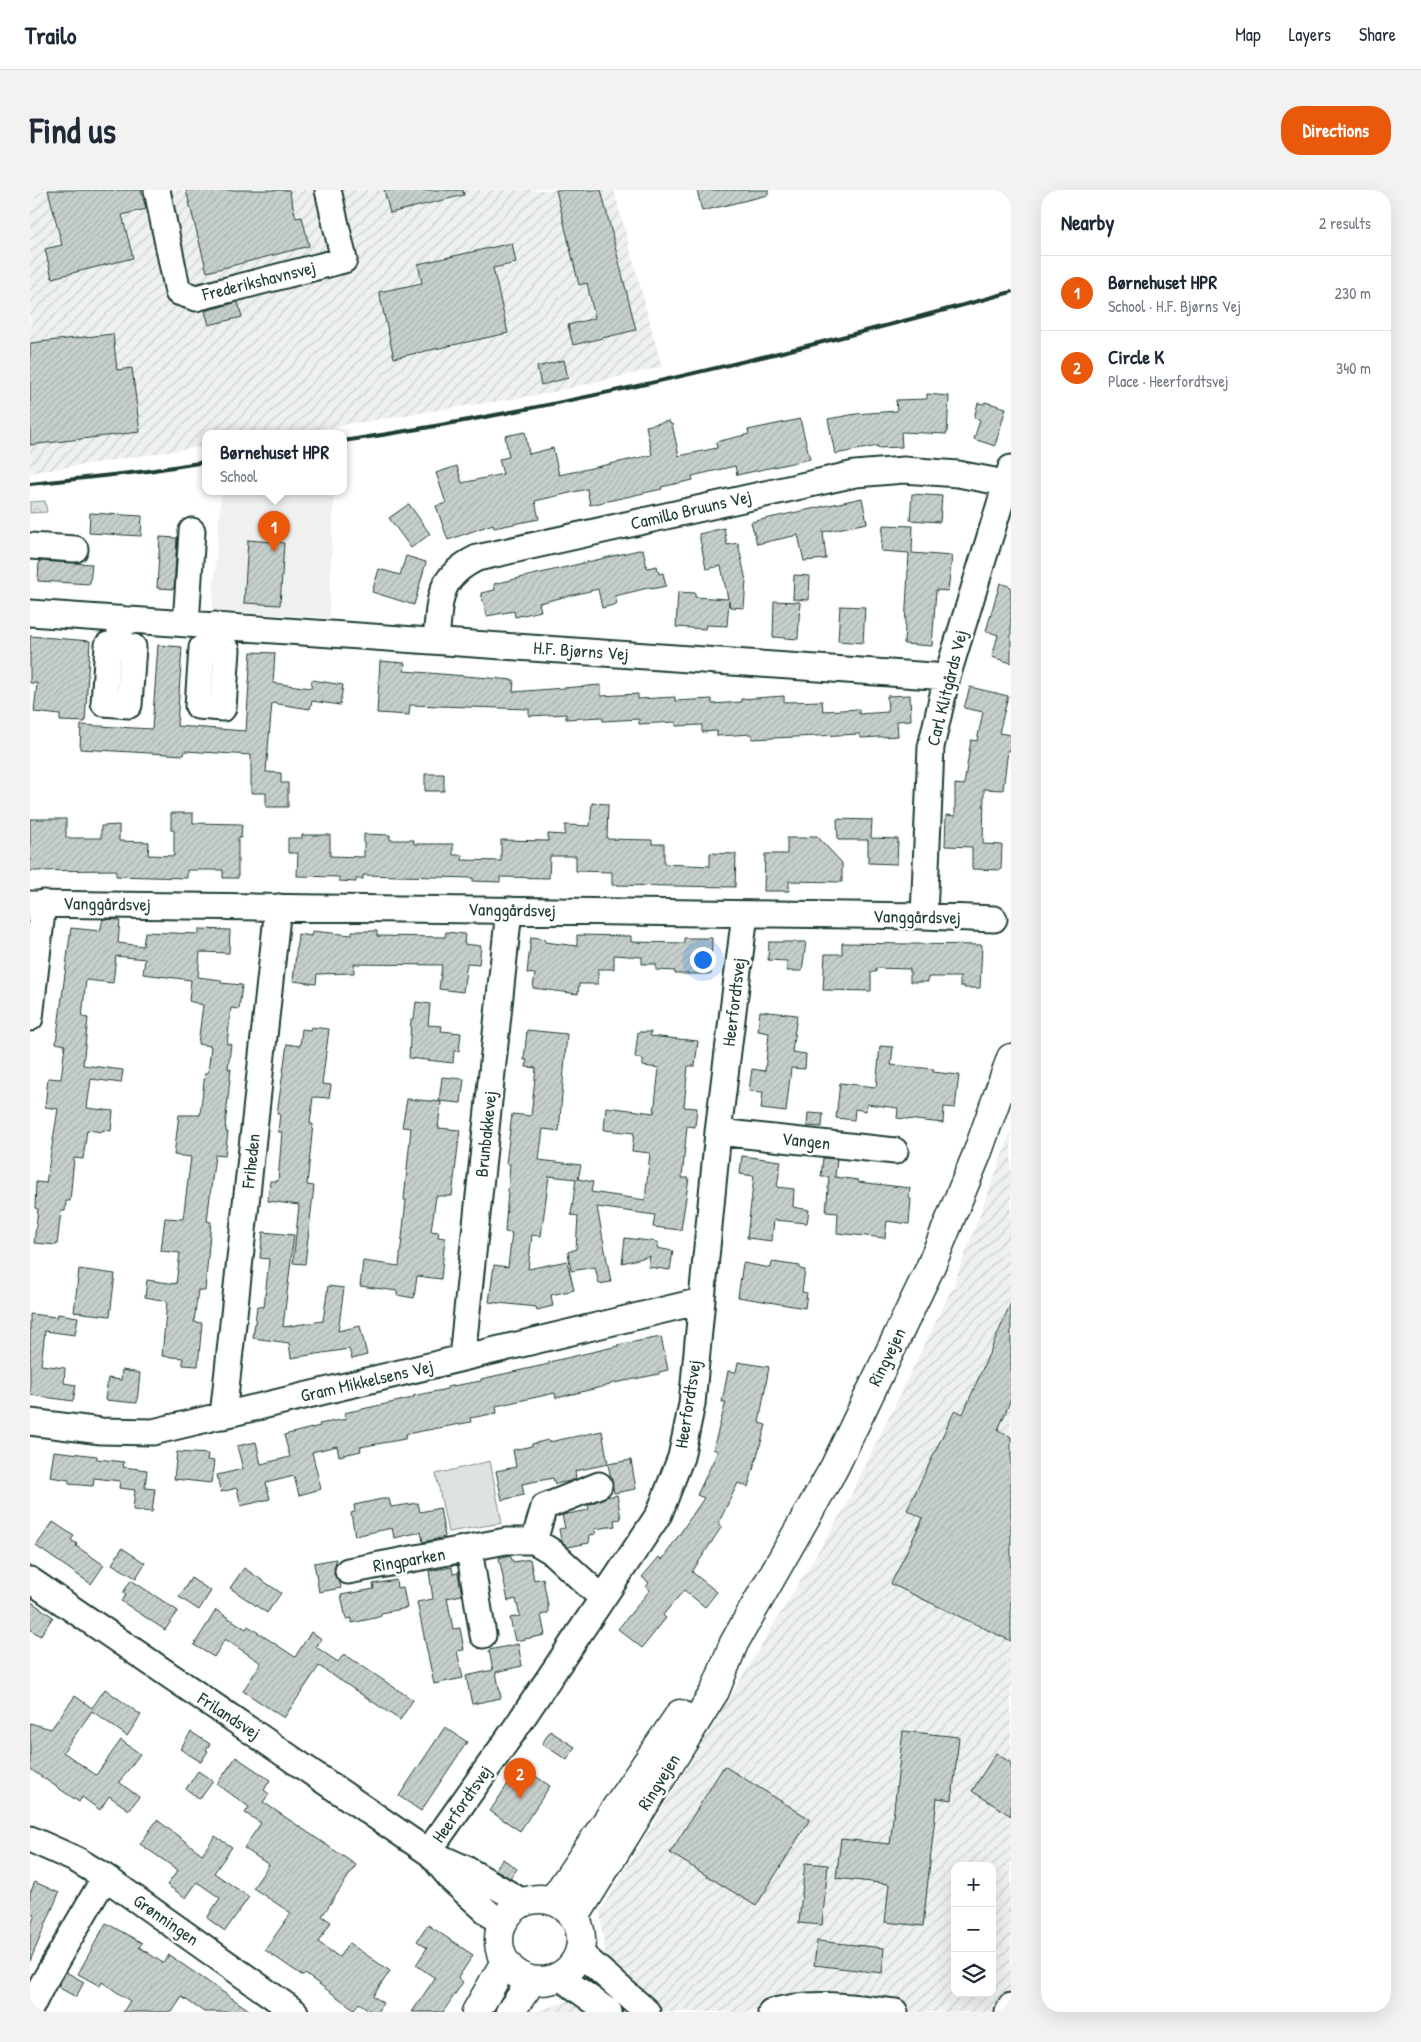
<!DOCTYPE html>
<meta charset="utf-8">
<style>
:root{--surface:#fff;--page:#f2f2f3;--text:#1f2937;--muted:#747a83;--line:#e0e1e3;--accent:#ea580c}
body{margin:0;font-family:"Patrick Hand",sans-serif;background:var(--page);color:var(--text)}
.controls{position:absolute;right:15px;bottom:15px;display:grid;overflow:hidden;border-radius:10px;box-shadow:0 5px 20px #0002}
.controls button{width:45px;height:45px;display:grid;place-items:center;padding:0;border:0;border-bottom:1px solid var(--line);background:var(--surface);color:var(--text);font:25px sans-serif}
.you{position:absolute;left:672px;top:769px;width:18px;height:18px;margin:-12px;border:4px solid #fff;border-radius:50%;background:#1a73e8;box-shadow:0 0 0 8px #1a73e833}
.badge{display:grid;place-items:center;width:32px;height:32px;border-radius:50%;background:var(--accent);color:#fff;font-size:16px;font-weight:700}
.pin{position:absolute;translate:-50% -41px;filter:drop-shadow(0 1px 2px #0008)}
.pin::after{content:'';position:absolute;top:26px;width:18px;height:15px;background:inherit;clip-path:polygon(0 0,100% 0,50% 100%)}
.popup{position:absolute;left:172px;top:240px;width:145px;height:65px;box-sizing:border-box;display:grid;place-content:center;border-radius:10px;background:var(--surface);filter:drop-shadow(0 1px 4px #0005);font-size:16px;white-space:nowrap;color:var(--muted)}
.popup b{font-size:19px;color:var(--text)}
.popup::after{content:'';position:absolute;left:50%;top:100%;margin-left:-10px;border:10px solid transparent;border-top-color:var(--surface)}
.list{margin:0;padding:0;list-style:none}
h2{display:flex;justify-content:space-between;align-items:center;height:65px;margin:0;padding:0 20px;font-size:21px}
h2 small{font-size:16px;font-weight:400;color:var(--muted)}
.list li{display:grid;grid-template-columns:32px 1fr auto;gap:15px;align-items:center;box-sizing:border-box;height:75px;padding:0 20px;border-top:1px solid var(--line)}
.list b{display:block;font-size:19px;white-space:nowrap}
.list p{margin:0;font-size:16px;white-space:nowrap;color:var(--muted)}
.list em{font-size:16px;font-style:normal;color:var(--muted)}
.icon{flex:none;width:28px;height:28px;fill:none;stroke:currentColor;stroke-width:2;stroke-linecap:round;stroke-linejoin:round}
.map{position:relative;flex:none;width:981px;height:1822px;overflow:hidden;border-radius:20px}
header{display:flex;align-items:center;gap:30px;box-sizing:border-box;height:70px;padding:0 25px;background:var(--surface);border-bottom:1px solid var(--line)}
header strong{font-size:24px}
nav{display:flex;gap:28px;margin-inline-start:auto;font-size:18px}
.intro{display:flex;align-items:center;justify-content:space-between;box-sizing:border-box;height:120px;padding:0 30px}
h1{margin:0;font-size:35px}
.button{padding:12px 22px;border-radius:20px;background:var(--accent);color:#fff;font-size:18px;font-weight:700}
main{display:flex;gap:30px;padding:0 30px}
aside{flex:1;background:var(--surface);border-radius:20px;box-shadow:0 5px 20px #0002}
.map>svg:first-child{display:block}
.built{fill:#eef1f0}
.industrial{fill:url(#industrial-furrows);fill-rule:evenodd}
.forest{fill:url(#forest-crowns);stroke:#7e908b}
.park{fill:#dee3e2;stroke:#7e908b}
.building{fill:url(#building-hatch);stroke:#1f3d34}
.lines{fill:none;stroke-linecap:round;stroke-linejoin:round}
.minor-casing{stroke:#1f3d34;stroke-width:29}
.major-casing{stroke:#1f3d34;stroke-width:31}
.minor{stroke:#fff;stroke-width:25}
.major{stroke:#fff;stroke-width:28}
.rail{stroke:#1f3d34;stroke-width:4}
.labels{text-anchor:middle;stroke-width:5;stroke-linejoin:round;paint-order:stroke}
.street-label{font-size:18px;fill:#1f3d34;stroke:#fff}
</style>
<header>
<strong>Trailo</strong>
<nav><a>Map</a><a>Layers</a><a>Share</a></nav>
</header>
<div class="intro"><h1>Find us</h1><a class="button">Directions</a></div>
<main>
<div class="map">
<svg width="981" height="1822" viewBox="0 0 981 1822">
<defs>
<pattern id="industrial-furrows" width="10" height="10" patternUnits="userSpaceOnUse" patternTransform="scale(1.25)"><rect width="10" height="10" fill="#eef1f0"/><path d="M-1 1l2-2M0 10L10 0M9 11l2-2" fill="none" stroke="#ccd0ce"/></pattern>
<pattern id="forest-crowns" width="20" height="18" patternUnits="userSpaceOnUse" patternTransform="scale(1.25)"><rect width="20" height="18" fill="#dee3e2"/><path d="M2 6a3 3 0 1 1 6 0M12 15a3 3 0 1 1 6 0" fill="none" stroke="#bec4c2"/></pattern>
<pattern id="building-hatch" width="6" height="6" patternUnits="userSpaceOnUse" patternTransform="scale(1.25)"><rect width="6" height="6" fill="#c7cfcc"/><path d="M-1 1l2-2M0 6l6-6M5 7l2-2" fill="none" stroke="#aab3b0"/></pattern>
</defs>
<rect width="100%" height="100%" fill="#fff"/>
<filter id="ink" filterUnits="userSpaceOnUse"><feTurbulence type="fractalNoise" baseFrequency=".02" numOctaves="2"/><feDisplacementMap in="SourceGraphic" scale="10" xChannelSelector="R" yChannelSelector="G"/><feConvolveMatrix kernelMatrix="1 2 1 2 8 2 1 2 1" color-interpolation-filters="sRGB"/></filter>
<g filter="url(#ink)">
<!-- built -->
<path class="built" d="M210,301h94l-5,127 -117,-8 9,-116z"/>
<!-- industrial -->
<path class="industrial" d="M0,0h584l48,177 -118,27 -254,39h-85v13l-175,27z
M981,942v880h-477l32,-10 39,-47 -5,-43 245,-405 108,-221zM925,1676h37v127h-37z"/>
<!-- forest -->
<path class="forest" d="M15,311l2,11 -17,1v-11z"/>
<!-- park -->
<path class="park" d="M460,1271l12,62 -54,9 -12,-58z"/>
<!-- building -->
<path class="building" d="M18,0h93l5,19 -24,6 11,43 -81,20 -7,-29 17,-4z
M156,0h103l7,28 6,-1 7,29 -102,26z
M354,0h79l1,5 -74,18z
M526,0h45l35,140 -63,15 -5,-20 27,-7 -8,-35 -8,2z
M667,0h71v5l-66,16z
M482,53l4,20 -23,5 15,65 -114,25 -15,-66 43,-9 -4,-19z
M208,112l4,15 -33,8 -4,-14z
M83,144l4,36 15,-2 8,64 -110,13v-102z
M534,170l4,18 -27,7 -4,-18z
M897,204l22,2 -2,38 -46,-2 1,15 -24,1v-2l-43,8 -7,-35 28,-5 41,-3 -1,-11 31,-1z
M955,212l21,6 -11,38 -21,-7 6,-19 -6,-2 4,-15 6,1z
M770,229l10,40 -73,16 -2,-9 -43,10 1,4 -32,7 1,2 -72,16 -3,-16 -52,12 4,18 -45,9 -1,-4 -45,16 -12,-34 10,-3 -10,-30 21,-7 5,17 41,-9 -4,-15 10,-2 -4,-21 20,-4 4,22 24,-6 6,27 93,-20 -6,-29 23,-5 1,3h2l7,32 38,-8 -1,-6 33,-8 -1,-4z
M882,304l30,2 -2,26 -30,-2z
M832,308l5,25 -44,9 3,27 -22,2 -6,-26 -41,9 -6,-22z
M379,314l21,30 -19,14 -22,-30z
M60,323l52,3 -1,20 -52,-3z
M853,335l30,1 -1,27 40,3 -4,35 -12,-1 -4,56 -28,-2 5,-91 -28,-2z
M694,338l3,17 11,-2 8,38 -2,27 -14,-1 -1,-6 -2,25 -21,-1 -1,4 -29,-2 2,-35 17,1v4l33,2 -7,-33 -15,3 -7,-35z
M130,347l17,1 -3,51 -17,-1z
M218,350l36,3 -4,62 -36,-2z
M613,359l4,19 10,-2 2,8 4,-1 3,13 -14,3v-2l-37,9 2,8 -15,4 -4,-19 -59,14 2,8 -26,6 -1,-6 -27,5 -6,-23 14,-3 -1,-6z
M376,366l20,6 -12,43 -42,-13 7,-23 21,6z
M9,371l53,3 -2,20 -52,-3z
M764,385l16,1 -1,24 -16,-1z
M970,393l11,4v76l-19,-6 6,-22 -12,-4z
M744,411l26,1 -2,37 -25,-2z
M810,416l25,1 -2,36 -25,-2z
M0,446l60,5 -5,81 -25,-1v-6l-26,-3 3,-29h-7z
M128,455l24,2 -5,79 69,5 5,-79 24,1 -2,30 38,5 1,-8 31,5 -3,20 -28,-4 -2,8 -38,-6 -6,69 15,1v10h7v24h-22v-14h-15v-38l-66,-4 -1,4 -104,-6 1,-24 71,4z
M350,471l25,2 -1,8 110,9 -1,12 88,-7v11l37,-2v5l37,-2v4l37,-2v5l29,-2v-3l43,-3v6l38,-1 1,10 36,-2v5l29,-2 -1,-16 23,-1 1,25 -14,1 1,15 -37,2 -1,-4 -108,5v-5l-35,2v-5l-15,1v-7l-26,1v-4l-37,2v-5l-36,2 -1,-4 -36,2v-5l-37,2v-7l-119,-4 -1,10 -32,-2z
M940,497l38,9 -9,37 12,2v15h-3l-5,40 -19,-1 -1,55 19,1 -1,25 -29,-1v-22l-27,-1 1,-31 9,1v-32l9,1 7,-45 6,1 6,-29 -19,-4z
M395,584h19v17h-19z
M562,613l16,1 -1,35 45,1v4h12v20l46,2v-13l26,1 -1,33 -123,-2v-13l-36,-1v-15h-26l-1,22 -49,-1v5l-27,-1v-3l-110,-3v4h-7v3l-17,-1v-4l-42,-1 1,-23h-10v-15h14v-3h28v21l34,1v-23l26,1v5h24v4h39v11h9v5l39,1v-21l47,1v-7l17,1v-10l25,1z
M141,623h22v10l49,1 -1,14h-3v40h-15v-8h-36v8l-71,-2v-6l-86,1v-52h36v19h35v-12l18,-1v16l30,1 -1,13 26,1v-26h-3z
M807,629l35,1 -1,18 27,1 -1,25 -29,-1v-23h-30z
M780,646h7l25,27v19l-53,-1v10h-25l1,-37h22v-16h21z
M73,729l17,1 -2,23 25,3 2,-14 54,2v-5l31,1 -1,23 -29,-1 -2,25 23,3v3l21,2 -3,24 -8,-1 -4,36h4l-3,25h3l-6,58h1v5h2l-3,24 -10,-1 -8,66 4,1 -6,69 -7,-1 -4,32 8,1 -4,43 -15,-1v-7l-21,-2 5,-55 -22,-4 2,-17 29,4 4,-31 -19,-2 4,-33 18,1 8,-62 -17,-2 5,-40h21l5,-42h3l3,-27 -13,-2 5,-39 -14,-4 2,-21 -48,-6 2,-15 -29,-3 -3,27 -27,-3 -4,37 6,1 -5,47 40,5 -2,13 -30,-4 -4,29 26,3 -2,20 -8,-1v2l-16,-2 -4,29 -9,-1 -4,43h-4l-1,10h-4l-4,34 -23,-2 4,-34 -3,-1 1,-26 10,1 12,-74 -13,-2 3,-29 13,1 4,-34 -9,-2 15,-115 29,3z
M282,741l40,4v-4h25v5l68,1 1,-5 19,2 -1,10 17,2 -2,18 -12,-1 -4,29 -24,-3 3,-24 -88,-1v9l-37,1 -1,10 -23,-3 5,-47 13,2z
M547,745l54,1v6l53,1v-5h28l-1,36h-36v-3l-19,-1v-6h-14v-7l-28,-2v14h-16v15h-19l-1,10 -45,-6 2,-14 -8,-1 4,-36 15,2 -1,3 32,4z
M739,752h37l-4,29h-15v-10l-19,-1z
M812,753l140,2 -2,43h-16v-2h-4v-9h-32v5h-18v-13l-34,-1v4h-5v19l-48,-1 2,-36h17z
M386,812l14,2 -2,21 14,1 -1,5 20,2 -2,18h-5l-1,12 -44,-5 2,-39h3z
M730,821l37,4 -5,37 14,2 -1,15 -14,-1 -5,44 -25,-3 2,-17 -14,-1 3,-22 13,2 4,-38 -11,-2z
M281,837l18,2 -7,55 9,1 -2,13 -16,-1 -3,27h3l-6,61 7,1 -9,78 -12,-1 6,-58 -31,-4 2,-20h8l4,-49h-4l2,-18h-3l10,-70 13,2 2,-17 8,1z
M497,840l40,4 -8,97 -16,-2 -4,31 42,5 -3,14 15,3 -2,10 54,8 5,-47 -18,-2 2,-18 -30,-3 2,-23 48,6 5,-45 -16,-2v-7l-8,-1 3,-26h13l-1,4 48,5 -3,25h-7l-4,41 13,1 -2,19 -8,-1 -5,52h7l-8,52 -28,-3 2,-12 -58,-8 14,75 -12,2 -4,-17 -24,4 -3,-19 8,-3 2,-33 -7,-1 5,-36 -27,-3 -8,60 -9,-1 -4,34 39,-8 7,29 -23,5 2,11 -16,4 -1,-3 -47,-5 5,-37 14,2 4,-34 -7,-1 5,-68h-4l6,-50 19,2 5,-48 -10,-1 1,-7h-3z
M850,856l13,1 -2,18 43,4 -1,3 26,3 -4,33 -11,-1 -1,16 -46,-5 1,-10 -31,-4 -1,7 -11,-2 -1,11 -18,-2 4,-35 36,4z
M412,887l22,2 -3,24 -22,-2z
M377,909l34,3 -3,26 22,2 -8,66h-16l-5,35 8,1 -1,5 7,1 -4,41 -24,-3 -3,22 -17,-3v-4l-37,-5 3,-25 36,5 7,-66h-2l7,-72 -9,-1z
M778,923l15,1 -1,13 -15,-1z
M712,966l39,5 -4,26 17,2 -1,18 16,3 -2,13 -33,-3 -2,21 -25,-3 7,-62 -14,-2z
M793,968l14,1 -2,18 23,3v2l52,6 -1,10 2,1 -2,25 -22,-3 -2,17 -48,-5 1,-20 -12,-1 3,-35h-8z
M233,1042l31,3 -11,92 40,-6 5,-35 16,2 -6,43 22,-5 7,29 -15,4 -3,-10 -58,9 -2,-15 -36,-5 4,-32 7,1 5,-48 -9,-1z
M595,1048l33,4 -1,6 16,3 -3,19 -22,-3 2,-11 -28,7z
M742,1072l28,4v3l5,1 -3,22 5,1 -2,15 -67,-11 5,-34 28,5z
M49,1079l36,5 -5,42 -36,-4z
M981,1113v96l-13,31 13,7v204l-120,-57 32,-66 -16,-8 48,-100 8,4z
M0,1124l27,3 1,-3 20,3 -3,18 -30,-4 -4,34 24,3 -1,15 12,2 -3,16 -43,-6z
M631,1147l7,33 -9,2v2l-49,10v1l-54,13 -1,-5 -59,13 1,7 -27,5 1,4 -65,12 -1,5 -45,8 1,4 -22,5 -2,-10 -25,6 9,37 -22,6 -5,-19 -28,7 4,16 -29,7 -4,-18 -16,4 -4,-17 26,-6 -6,-23 19,-4 5,22 29,-7 -6,-22 36,-9 -1,-2 27,-5 -2,-6 69,-15v-2l34,-7v-2l34,-6v-2l68,-15v-2l69,-16 -1,-1z
M708,1172l31,5 -10,56 7,2 -18,62 -10,-4 -20,41 4,2 -30,46 25,20 -12,15 -21,-17 -21,25 3,3 -24,30 -24,-19 32,-39 -4,-3 3,-4 -7,-6 17,-20 3,3 42,-62 -7,-3 21,-44 -5,-2 13,-47h-4l6,-31 8,1z
M92,1180l18,3 -3,30 -32,-3 3,-22 13,2z
M572,1241l6,33 23,-4 5,29 -22,4 -6,-29 -33,7 1,8 -6,2 -15,3 -2,-6 -31,6 2,11 -22,5 -6,-29 20,-4 -3,-17 19,-4v-2l16,-4 1,2z
M24,1261l43,5v3l27,3 -1,5 24,3 -2,18 10,1 -3,23 -19,-2 2,-20 -16,-2 1,-7 -26,-3 -1,8 -24,-2v-4l-19,-3z
M147,1262l31,2 -1,6 7,1 -3,22 -37,-4z
M587,1305l4,24 -7,1 1,6 -20,3 1,5 -6,1 -1,8 -21,4 -7,-7 -2,-11 6,-1 -3,-13 27,-5 -1,-5 18,-8z
M352,1309h7l2,8 27,-4 2,9 20,-4 5,29 -22,5 -2,-10 -27,6 -2,-10 -37,8 -4,-23 4,-1 -1,-7z
M23,1332l21,14 -3,4 6,4 -1,2 28,19 -13,19 -55,-38z
M92,1358l23,15 -9,15 -24,-14z
M480,1365l3,7 17,-3 4,21 9,-2 5,28v7l-7,2 4,20 -30,6 -5,-23 10,-2 -4,-17 -8,2 -9,-43z
M306,1369l-2,15 6,9 1,5 -22,4 -5,-29z
M422,1377l1,7 5,-1 4,22 -15,3 6,31 7,-1 4,22 -7,1 6,27 -29,6 -17,-82 16,-3 -4,-28z
M214,1378l37,25 -14,20 -37,-25z
M161,1388l20,13 -12,19 -20,-13z
M101,1390l47,31 -13,19 -44,-29 5,-6 -3,-2z
M366,1390l1,8 6,-1 4,21 -26,5v3l-6,2 -23,5v-5l-6,1 -5,-24 33,-6 -1,-5z
M0,1411l23,16 -13,19 -10,-7z
M186,1420l30,19 2,-3 47,31 16,-25 11,7 -6,8 22,15 6,-8 69,46 -13,20 -81,-54 -35,52 -41,-27 18,-28 -36,-24 -11,18 -20,-12z
M488,1454l4,22 -26,6 5,26 -29,6 -6,-28 27,-6 -4,-20z
M75,1499l36,26 -14,21 -35,-25 -29,41 33,23 25,-35 19,14 -21,28 20,15 -10,13 -20,-14 -9,14 -18,-13 -3,5 -49,-33v-46l21,6 24,-33 17,12z
M415,1537l22,15 -46,69 -22,-15z
M520,1541l25,16 -8,13 -25,-16z
M873,1541l56,6 -7,63 -15,-2 -14,128 -38,-4 4,-38 -53,-6 5,-39 49,5z
M161,1542l19,12 -4,6 2,1 -7,11 -21,-13z
M966,1563l15,10v53l-39,-25z
M206,1567l34,23 -6,10 5,4 -6,8 93,63 -34,51 9,6 -13,20 21,15 10,-14 41,28 -17,25 10,7 -6,9h-5l-13,-9 -5,6 -49,-35 -2,2 -38,-26 26,-37 -38,-25 16,-23 -25,-17 17,-25 -16,-10 4,-6 -32,-23z
M490,1576l30,20 -30,45 -30,-20z
M694,1576l86,53 -54,87 -86,-53z
M168,1581l15,10 -13,18 -14,-10z
M127,1630l45,34 13,-18 17,11 -18,26 35,24 -24,34 -18,-13 13,-20 -23,-16 -11,16 -19,-13 11,-15 -38,-26z
M473,1669l14,10 -7,9 -15,-9z
M775,1673l23,2 -6,60 -23,-2z
M5,1692l24,11 -29,68v-34l5,-12 -5,-2v-20z
M76,1733l36,20 -3,4 24,16 6,-8 83,57h-48l-22,-15 -10,15h-49l7,-11 -28,-19 -2,4 -22,-12z
M398,1735l45,30 -15,23 5,4 -20,30h-31l23,-34 -19,-13 11,-17 -10,-7z
M787,1751l67,7 -2,25 -68,-8z
M36,1782l18,10 -8,15 -18,-10z"/>
<g class="lines">
<!-- minor casing -->
<g class="minor-casing">
<path id="minor" d="M127,0l21,102 18,6 148,-38 -16,-70
M0,356l45,3
M0,423l917,64
M156,434l6,-93
M406,451c4,-40 0,-63 41,-83l378,-84 49,-4 54,4 47,9
M89,456l14,1 -4,58 -25,-2 4,-58 11,1 2,-27
M184,459l13,1 -4,58 -25,-2 4,-58 12,1 1,-24
M0,714l894,12 70,3
M894,726l7,-169 16,-70 64,-209
M0,828l13,-115
M688,942l177,19
M432,1168l47,-448
M193,1226l55,-509
M0,1232l71,9 52,1 548,-131
M504,1351l10,-34 55,-22
M439,1359l14,86
M318,1381l158,-30h28l17,10 50,46
M0,1390l398,272 38,17 57,33
M0,1649l47,21 28,17 190,135
M398,1662l85,-120 146,-218 22,-57 11,-53 26,-272 27,-218
M403,1667l20,24 49,44
M550,1763l67,59
M530,1787l49,35
M0,1819l12,-24 63,-108
M741,1822c41,-12 82,-5 124,0
M978,1822l3,-6"/>
</g>
<!-- major casing -->
<g class="major-casing">
<path id="major" d="M469 1750a41 41 0 1 1 82 0a41 41 0 1 1-82 0Z
M523,1710l127,-186
M545,1727l140,-226 19,-48 100,-175 96,-200 47,-114 34,-96
M446,1822l29,-50
M480,1822l22,-31"/>
</g>
<!-- minor -->
<use href="#minor" class="minor"/>
<!-- major -->
<use href="#major" class="major"/>
<!-- rail -->
<path class="rail" d="M313,251c226,-34 447,-88 668,-149
M0,294l118,-13 57,-9"/>
</g>
</g>
<g class="labels">
<!-- street labels -->
<g class="street-label">
<text transform="translate(229 91) rotate(-14)" y="6">Frederikshavnsvej</text>
<text transform="translate(661 320) rotate(-13)" y="6">Camillo Bruuns Vej</text>
<text transform="translate(551 461) rotate(4)" y="6">H.F. Bjørns Vej</text>
<text transform="translate(917 498) rotate(-76)" y="6">Carl Klitgårds Vej</text>
<text transform="translate(77 714) rotate(1)" y="6">Vanggårdsvej</text>
<text transform="translate(482 720) rotate(1)" y="6">Vanggårdsvej</text>
<text transform="translate(887 727) rotate(1)" y="6">Vanggårdsvej</text>
<text transform="translate(704 812) rotate(-83)" y="6">Heerfordtsvej</text>
<text transform="translate(456 944) rotate(-84)" y="6">Brunbakkevej</text>
<text transform="translate(776 951) rotate(6)" y="6">Vangen</text>
<text transform="translate(221 971) rotate(-84)" y="6">Friheden</text>
<text transform="translate(857 1167) rotate(-64)" y="6">Ringvejen</text>
<text transform="translate(337 1191) rotate(-13)" y="6">Gram Mikkelsens Vej</text>
<text transform="translate(658 1214) rotate(-81)" y="6">Heerfordtsvej</text>
<text transform="translate(379 1370) rotate(-10)" y="6">Ringparken</text>
<text transform="translate(199 1526) rotate(33)" y="6">Frilandsvej</text>
<text transform="translate(629 1592) rotate(-58)" y="6">Ringvejen</text>
<text transform="translate(432 1614) rotate(-55)" y="6">Heerfordtsvej</text>
<text transform="translate(136 1730) rotate(35)" y="6">Grønningen</text>
</g>
</g>
</svg>
<div class="controls">
<button>+</button>
<button>−</button>
<button><svg class="icon" aria-label="layers" viewBox="0 0 24 24"><path d="M12 4l9 5-9 5-9-5zM3 14l9 5 9-5"/></svg></button>
</div>
<div class="you"></div>
<div class="pin badge" style="left:244px;top:362px">1</div>
<div class="popup"><b>Børnehuset HPR</b>School</div>
<div class="pin badge" style="left:490px;top:1609px">2</div>
</div>
<aside>
<h2>Nearby<small>2 results</small></h2>
<ul class="list">
<li><span class="badge">1</span><div><b>Børnehuset HPR</b><p>School · H.F. Bjørns Vej</p></div><em>230 m</em></li>
<li><span class="badge">2</span><div><b>Circle K</b><p>Place · Heerfordtsvej</p></div><em>340 m</em></li>
</ul>
</aside>
</main>
